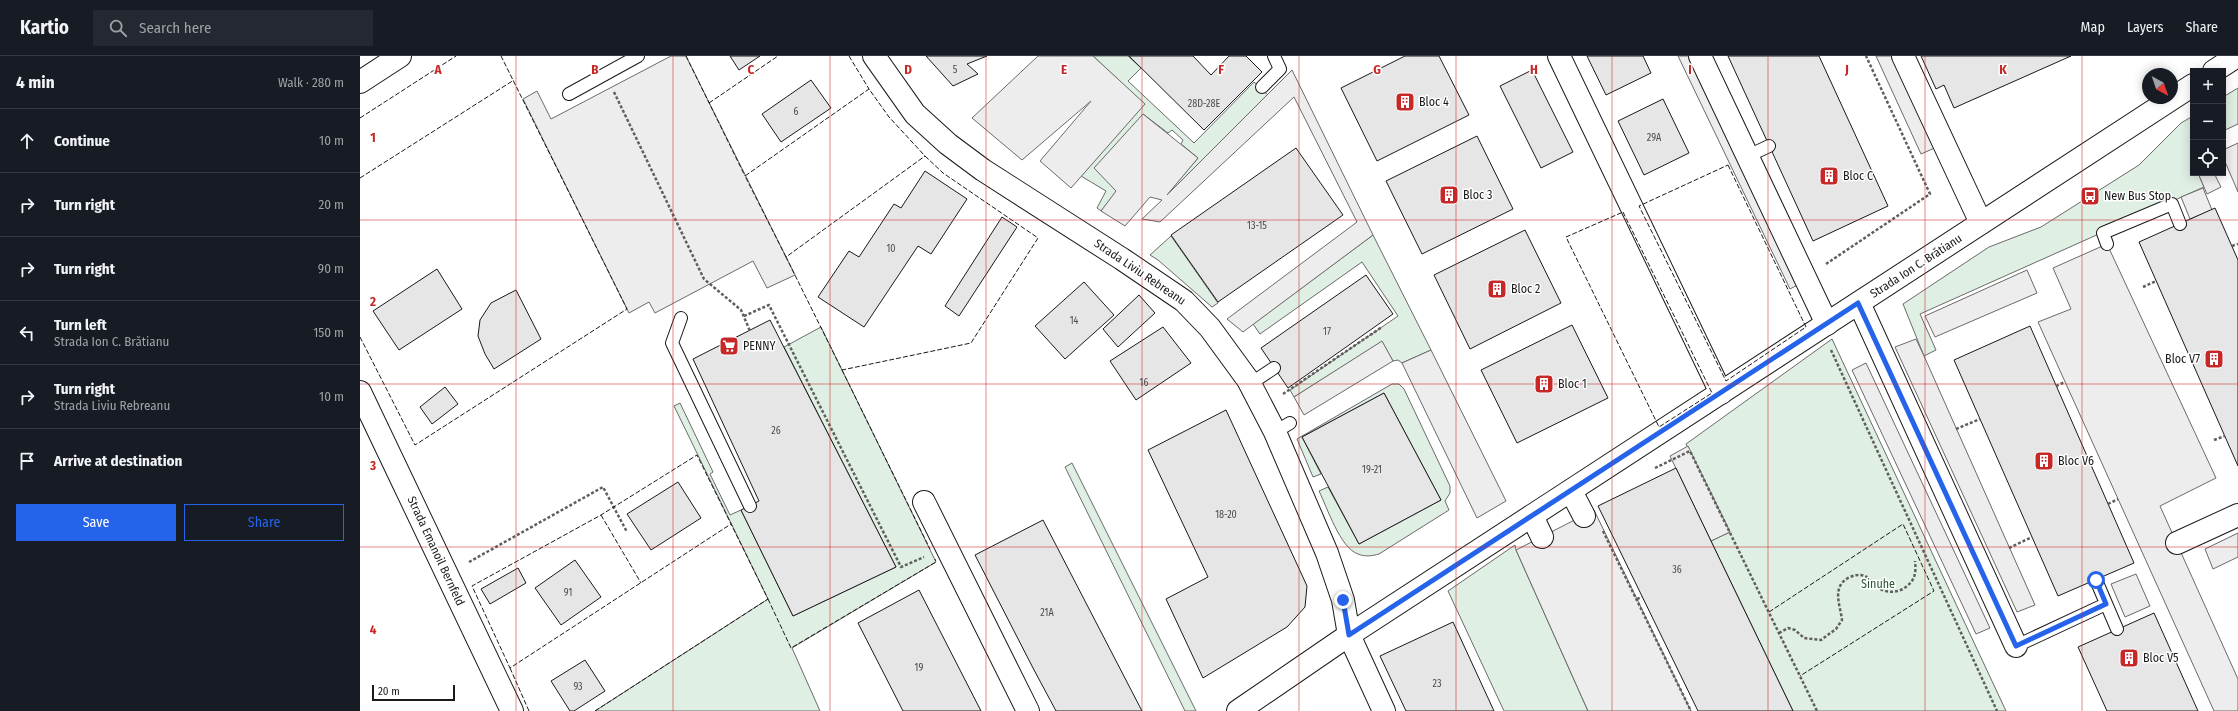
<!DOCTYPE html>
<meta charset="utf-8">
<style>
:root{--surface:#171b24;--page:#242831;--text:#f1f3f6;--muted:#9ea1a6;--line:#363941;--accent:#2563eb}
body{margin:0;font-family:"Fira Sans Condensed",sans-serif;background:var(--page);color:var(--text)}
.controls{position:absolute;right:12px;top:12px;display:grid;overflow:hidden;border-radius:0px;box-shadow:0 2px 10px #0003}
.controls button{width:36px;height:36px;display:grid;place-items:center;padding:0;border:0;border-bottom:1px solid var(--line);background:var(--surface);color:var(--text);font:20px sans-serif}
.compass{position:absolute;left:1782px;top:12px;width:36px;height:36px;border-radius:50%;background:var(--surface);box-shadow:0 2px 10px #0003;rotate:140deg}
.scale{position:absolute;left:12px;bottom:10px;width:83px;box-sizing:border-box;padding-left:4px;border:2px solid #1a1a1a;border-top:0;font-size:11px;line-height:14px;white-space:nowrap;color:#1a1a1a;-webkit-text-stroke:3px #fff;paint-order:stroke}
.stop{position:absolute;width:12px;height:12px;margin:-9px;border:3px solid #2563eb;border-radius:50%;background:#fff}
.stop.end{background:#2563eb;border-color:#fff;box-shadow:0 1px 4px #0008}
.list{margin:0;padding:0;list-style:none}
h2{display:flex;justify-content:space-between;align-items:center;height:52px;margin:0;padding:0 16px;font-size:17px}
h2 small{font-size:13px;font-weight:400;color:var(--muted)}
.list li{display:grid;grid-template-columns:26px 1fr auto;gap:12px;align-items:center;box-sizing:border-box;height:64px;padding:0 16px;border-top:1px solid var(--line)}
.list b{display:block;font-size:15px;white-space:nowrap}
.list p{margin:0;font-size:13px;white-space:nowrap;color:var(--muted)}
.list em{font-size:13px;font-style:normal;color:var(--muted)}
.actions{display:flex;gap:8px;padding:12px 16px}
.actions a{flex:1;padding:9px 0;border:1px solid var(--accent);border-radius:0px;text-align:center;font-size:14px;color:var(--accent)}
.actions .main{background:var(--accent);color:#fff}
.icon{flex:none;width:22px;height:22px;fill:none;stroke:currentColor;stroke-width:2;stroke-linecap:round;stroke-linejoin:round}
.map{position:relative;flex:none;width:1878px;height:655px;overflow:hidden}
header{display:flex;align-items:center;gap:24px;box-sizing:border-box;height:56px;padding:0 20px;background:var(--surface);border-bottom:1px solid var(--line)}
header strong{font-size:19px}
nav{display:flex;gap:22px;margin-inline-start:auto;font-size:14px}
.search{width:280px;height:36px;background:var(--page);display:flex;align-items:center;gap:10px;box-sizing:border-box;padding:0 14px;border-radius:0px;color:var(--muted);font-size:15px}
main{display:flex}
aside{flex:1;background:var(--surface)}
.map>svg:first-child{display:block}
.green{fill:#e0efe3;stroke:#6a6a6a}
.parking{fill:#ededed;stroke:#6a6a6a}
.building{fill:#e6e6e6;stroke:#1a1a1a}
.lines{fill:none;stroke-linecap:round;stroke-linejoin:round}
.lane-casing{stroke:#1a1a1a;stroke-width:14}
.street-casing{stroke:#1a1a1a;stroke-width:24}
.secondary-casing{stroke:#1a1a1a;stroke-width:24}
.path{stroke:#5f5f5f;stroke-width:2.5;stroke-dasharray:3 2;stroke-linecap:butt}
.lane{stroke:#fff;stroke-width:12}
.street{stroke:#fff;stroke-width:22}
.secondary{stroke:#fff;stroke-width:22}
.fence{stroke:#1a1a1a;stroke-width:1;stroke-dasharray:5 2;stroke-linecap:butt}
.route{stroke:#2563eb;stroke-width:5}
.grid{fill:none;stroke:#c62828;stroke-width:1;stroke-opacity:0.55}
.labels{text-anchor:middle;stroke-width:3;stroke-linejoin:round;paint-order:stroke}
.number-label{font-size:10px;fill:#4d4d4d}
.poi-label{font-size:12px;fill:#1a1a1a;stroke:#fff;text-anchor:start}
.street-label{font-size:12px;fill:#1a1a1a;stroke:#fff}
.park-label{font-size:12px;fill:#2b5a34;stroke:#fff}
.grid-label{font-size:13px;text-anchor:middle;font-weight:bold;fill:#c62828;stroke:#fff;stroke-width:3;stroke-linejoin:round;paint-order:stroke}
</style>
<header>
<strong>Kartio</strong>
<div class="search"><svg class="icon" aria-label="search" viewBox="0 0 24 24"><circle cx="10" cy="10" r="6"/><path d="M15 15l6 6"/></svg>Search here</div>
<nav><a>Map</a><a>Layers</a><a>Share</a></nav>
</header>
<main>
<aside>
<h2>4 min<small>Walk · 280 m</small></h2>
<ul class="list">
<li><svg class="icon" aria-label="ahead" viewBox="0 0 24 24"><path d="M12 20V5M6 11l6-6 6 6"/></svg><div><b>Continue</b></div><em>10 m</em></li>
<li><svg class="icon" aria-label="right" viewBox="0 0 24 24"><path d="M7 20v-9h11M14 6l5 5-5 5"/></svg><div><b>Turn right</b></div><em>20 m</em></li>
<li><svg class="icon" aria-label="right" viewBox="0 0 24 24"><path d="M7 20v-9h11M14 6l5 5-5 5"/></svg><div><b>Turn right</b></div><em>90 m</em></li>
<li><svg class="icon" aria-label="left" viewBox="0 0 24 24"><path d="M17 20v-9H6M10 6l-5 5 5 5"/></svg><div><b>Turn left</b><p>Strada Ion C. Brătianu</p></div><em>150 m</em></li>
<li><svg class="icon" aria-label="right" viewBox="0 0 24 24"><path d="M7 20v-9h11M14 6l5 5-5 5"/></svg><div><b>Turn right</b><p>Strada Liviu Rebreanu</p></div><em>10 m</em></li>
<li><svg class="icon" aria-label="arrive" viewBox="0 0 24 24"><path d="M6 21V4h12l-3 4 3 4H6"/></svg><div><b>Arrive at destination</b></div></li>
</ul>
<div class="actions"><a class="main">Save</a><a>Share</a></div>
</aside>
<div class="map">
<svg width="1878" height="655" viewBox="0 0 1878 655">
<rect width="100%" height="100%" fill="#fff"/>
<!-- green -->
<path class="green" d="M733,0h35l13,12 -13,13 66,62 60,-61 14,13 -106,105 36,-42 -17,-14 2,-4 -11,-10 -4,3 -25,-19 -26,77 -16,20 -4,-3 9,-17 -25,-15 63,-72z
M1878,32v36l-15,7v-34z
M1833,60v42h-2l2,15h5l6,14 -284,127 16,36 -12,6 -21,-52 86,-57 52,-20 98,-62 42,-42z
M1013,179l58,115 -29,13 -4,-3 -5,1 -11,-19 -88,55 -4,-7 108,-74 -36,-54 -102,72 -7,-10z
M811,180l47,67 -6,4 -54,-47 -8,-5z
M461,271l115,235 -144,86 28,63h-225l173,-112 -94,-193 6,-3 33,69 -3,2 20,41 11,-5 52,106 103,-49 -112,-220z
M1472,283l174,372h-213l-82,-170 19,-9 -44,-88z
M1032,328h7l5,5 46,97v7l-5,8 4,9 -70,44c-7,2 -14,3 -21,0 -18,-6 -31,-47 -39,-63l9,-4 31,57 82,-44 -57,-107 -82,44 19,37 -8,3 -16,-38z
M712,407l124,248h-11l-120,-244z
M1155,489l1,5 72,161h-84l-56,-120z"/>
<!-- parking -->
<path class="parking" d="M311,0h15l109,219 -28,13 -14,-27 -98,52 -6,-11 -20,11 -106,-214 14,-8 14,28z
M678,0h55l52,48 -74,84 -31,-27 51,-60 -69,59 -50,-42z
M1318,0h16l109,226 -13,7z
M1516,0h19l42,91 -16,7z
M932,14l81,165 -130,97 -16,-13 130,-97 -63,-125 -134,125 -18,-3 20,-19 -12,-3 -25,29 -24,-15 15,-20 -22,-23 49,-54 55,44 -31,37z
M1878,87v49l-15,-35v-7z
M1838,117h16l7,14 -14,7z
M1843,132l9,22 -22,9 -9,-22z
M1747,188l109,234 -56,28 78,173v32h-24l-176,-389 33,-13 -18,-41z
M1667,214l10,23 -102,44 -10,-21z
M1556,283l8,17 111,249 -18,7 -122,-265z
M1022,285l11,20 -89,54 -10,-18z
M1071,294l75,151 -29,17 -75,-155z
M1506,307l124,265 -14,6 -124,-264z
M1328,390l42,86 -19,9 -41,-85z
M1234,454l97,201h-103l-72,-161z
M1878,477v24l-25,12 -8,-20z
M1776,518l14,32 -25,11 -14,-33z"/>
<!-- building -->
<path class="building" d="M370,0h30l-21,14z
M566,0h61l-20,8 11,10 -25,12z
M769,0h64l18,19 18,-19h17l16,16 -58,58z
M1045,0h34l30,59 -92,46 -36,-73z
M1227,0h56l8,17 -45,22z
M1368,0h91l69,150 -75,35z
M1561,0h150l-117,52 -10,-23 -8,4z
M1172,14l41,82 -32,16 -41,-82z
M451,24l20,28 -50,34 -19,-28z
M1303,43l26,54 -45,22 -26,-54z
M1117,80l36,73 -91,45 -36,-73z
M936,92l47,67 -125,87 -47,-67z
M565,115l42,28 -36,55 -13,-8 -54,81 -46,-30 31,-46 10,6 35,-53 7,4z
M1855,152l23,52v206l-99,-224z
M642,161l15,10 -58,89 -14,-10z
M1165,174l36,73 -91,46 -36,-74z
M77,213l25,40 -63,41 -26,-39z
M1006,219l27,39 -105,74 -27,-40z
M724,226l30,33 -49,44 -30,-33z
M156,234l25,49 -47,30 -9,-15 -7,-18 2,-16 11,-17z
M779,239l16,18 -37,34 -15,-18z
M410,264l126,247 -103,49 -52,-106 18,-9 -66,-142z
M1212,269l36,73 -91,45 -36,-73z
M1670,270l104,237 -76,33 -104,-236z
M803,271l28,36 -55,37 -26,-39z
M85,331l13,17 -26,20 -12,-17z
M1024,337l57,107 -82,44 -57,-107z
M866,354l81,176 -2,21 -18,20 -84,51 -37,-79 42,-22 -60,-127z
M1316,412l35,73 82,170h-95l-100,-205z
M318,426l23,36 -50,32 -24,-36z
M683,464l99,191h-86l-23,-43 -58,-113z
M215,504l26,37 -40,28 -26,-37z
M158,512l8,15 -36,21 -9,-15z
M559,534l62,121h-78l-45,-88z
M1794,557l44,98h-91l-29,-64z
M1093,566l41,89h-88l-26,-55z
M225,604l20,31 -31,20h-4l-19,-30z"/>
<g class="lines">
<!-- lane casing -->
<g class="lane-casing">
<path id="lane" d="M902,31l18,-18 -6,-13
M209,38l69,-38
M1388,100l21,-10
M1747,188l-4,-11 69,-29 8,20
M321,262l-9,25 78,163
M890,328l24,-16
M915,376l15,-9
M1736,524l21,49
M1656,590l90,-42"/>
</g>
<!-- street casing -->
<g class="street-casing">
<path id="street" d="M514,0l41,58 33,30 35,26 139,89 62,42 26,27 38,52 27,52 52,121 16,47 6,35 35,76
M1199,0l162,337
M1340,0l127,268
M1543,0l78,167
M0,26l40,-26
M1499,247l157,343
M0,336l152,319
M1211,435l13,25
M564,446l104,209
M1172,460l10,21
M1817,487l61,-28"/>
</g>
<!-- secondary casing -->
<g class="secondary-casing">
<path id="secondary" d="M1854,15l23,-15
M878,655l111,-76 844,-550"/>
</g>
<!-- path -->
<path class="path" d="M254,36l90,187 37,31 9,21
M1872,190l6,-2
M1466,208l104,-70 -64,-138
M1783,231l13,-6
M384,260l25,-11 132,262 23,-10
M1471,294l166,361
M1696,330l9,-4
M923,338l99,-67
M1596,373l24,-10
M1854,384l11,-4
M1295,412l35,-17 127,260
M1748,448l10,-5
M1243,475l88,180
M1649,492l23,-11
M109,506l134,-75 24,45
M1277,543l5,-2
M1419,577l9,-5 7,2 9,8 17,2 15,-11 6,-9c-2,-16 -11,-34 8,-43 5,-2 10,-3 15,-1 4,2 6,6 9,8 9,10 24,10 33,2 9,-7 9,-15 8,-25"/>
<!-- lane -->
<use href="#lane" class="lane"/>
<!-- street -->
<use href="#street" class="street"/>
<!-- secondary -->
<use href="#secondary" class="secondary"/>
<!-- fence -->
<path class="fence" d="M326,0l59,120
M489,0l20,33
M349,47l69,-47
M0,62l96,-62
M565,100l18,17 95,65 -67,105 -129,27 -56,-113z
M1368,109l78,162 -80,54 -87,-175z
M0,122l154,-98
M1263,156l89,181 -53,34 -93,-190z
M426,201l-41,-81 124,-87 20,28 36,39
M0,281l55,108 212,-136 -126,-253
M482,314l88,179
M241,459l40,68
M408,543l23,49 145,-86 -1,-3
M1409,556l134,-88 31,67 -134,85
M150,612l19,43
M235,655l173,-112 -71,-144 -96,60 -129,71 38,82 221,-144"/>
</g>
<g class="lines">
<!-- route -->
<path class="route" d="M983,544l6,35 509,-332 158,343 90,-42 -10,-24"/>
</g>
<!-- grid -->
<path class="grid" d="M156,0v655M313,0v655M470,0v655M626,0v655M782,0v655M939,0v655M1096,0v655M1252,0v655M1408,0v655M1565,0v655M1722,0v655M0,164h1878M0,328h1878M0,491h1878"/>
<!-- icons -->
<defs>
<g id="building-square" transform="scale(1)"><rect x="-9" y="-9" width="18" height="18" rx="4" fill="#c62828" stroke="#fff"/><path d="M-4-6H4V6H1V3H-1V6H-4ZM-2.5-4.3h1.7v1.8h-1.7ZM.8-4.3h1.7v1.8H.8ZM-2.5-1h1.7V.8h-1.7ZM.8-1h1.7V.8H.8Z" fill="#fff"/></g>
<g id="bus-square" transform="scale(1)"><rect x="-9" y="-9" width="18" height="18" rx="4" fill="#c62828" stroke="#fff"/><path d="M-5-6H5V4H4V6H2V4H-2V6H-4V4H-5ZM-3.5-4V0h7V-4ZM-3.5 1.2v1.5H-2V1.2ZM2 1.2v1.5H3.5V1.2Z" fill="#fff"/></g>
<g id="supermarket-square" transform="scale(1)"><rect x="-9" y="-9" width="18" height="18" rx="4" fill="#c62828" stroke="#fff"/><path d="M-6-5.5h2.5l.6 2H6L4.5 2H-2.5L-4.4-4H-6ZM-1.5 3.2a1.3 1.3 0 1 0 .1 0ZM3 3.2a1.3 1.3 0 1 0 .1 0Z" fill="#fff"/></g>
</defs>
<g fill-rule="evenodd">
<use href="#building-square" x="1045" y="46"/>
<use href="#building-square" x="1469" y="120"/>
<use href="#building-square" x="1089" y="139"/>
<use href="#bus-square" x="1730" y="140"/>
<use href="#building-square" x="1137" y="233"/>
<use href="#supermarket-square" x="369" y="290"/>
<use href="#building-square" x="1854" y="303"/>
<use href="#building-square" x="1184" y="328"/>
<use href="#building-square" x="1684" y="405"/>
<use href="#building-square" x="1769" y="602"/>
</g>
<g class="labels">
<!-- number labels -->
<g class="number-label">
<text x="595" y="17">5</text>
<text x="844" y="51">28D-28E</text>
<text x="436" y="59">6</text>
<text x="1294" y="85">29A</text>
<text x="897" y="173">13-15</text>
<text x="531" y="196">10</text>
<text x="714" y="268">14</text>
<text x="967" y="279">17</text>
<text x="784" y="330">16</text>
<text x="416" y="378">26</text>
<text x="1012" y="417">19-21</text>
<text x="866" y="462">18-20</text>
<text x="1317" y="517">36</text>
<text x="208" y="540">91</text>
<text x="687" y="560">21A</text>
<text x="559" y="615">19</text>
<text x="1077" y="631">23</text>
<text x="218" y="634">93</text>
</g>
<!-- poi labels -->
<g class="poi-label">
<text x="1059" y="50">Bloc 4</text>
<text x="1483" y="124">Bloc C</text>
<text x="1103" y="143">Bloc 3</text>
<text x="1744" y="144">New Bus Stop</text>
<text x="1151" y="237">Bloc 2</text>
<text x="383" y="294">PENNY</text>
<text x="1840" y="307" text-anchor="end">Bloc V7</text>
<text x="1198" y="332">Bloc 1</text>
<text x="1698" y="409">Bloc V6</text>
<text x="1783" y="606">Bloc V5</text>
</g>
<!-- street labels -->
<g class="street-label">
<text transform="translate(1556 210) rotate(-33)" y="4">Strada Ion C. Brătianu</text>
<text transform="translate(780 216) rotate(34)" y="4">Strada Liviu Rebreanu</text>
<text transform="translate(76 495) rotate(65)" y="4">Strada Emanoil Bernfeld</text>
</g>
<!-- park labels -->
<g class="park-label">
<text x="1518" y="532">Sinuhe</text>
</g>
</g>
<g class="grid-label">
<text x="78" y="18">A</text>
<text x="235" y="18">B</text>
<text x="391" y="18">C</text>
<text x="548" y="18">D</text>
<text x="704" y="18">E</text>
<text x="861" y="18">F</text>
<text x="1017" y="18">G</text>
<text x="1174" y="18">H</text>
<text x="1330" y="18">I</text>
<text x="1487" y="18">J</text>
<text x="1643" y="18">K</text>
<text x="13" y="86">1</text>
<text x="13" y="250">2</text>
<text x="13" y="414">3</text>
<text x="13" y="578">4</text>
</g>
</svg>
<div class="controls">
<button>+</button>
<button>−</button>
<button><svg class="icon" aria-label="locate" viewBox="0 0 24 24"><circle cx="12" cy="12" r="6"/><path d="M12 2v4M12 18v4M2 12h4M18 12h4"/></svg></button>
</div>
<svg class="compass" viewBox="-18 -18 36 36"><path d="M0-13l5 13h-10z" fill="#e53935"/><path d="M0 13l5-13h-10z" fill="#9ea1a6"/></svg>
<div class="scale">20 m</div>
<div class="stop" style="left:1736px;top:524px"></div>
<div class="stop end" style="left:983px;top:544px"></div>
</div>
</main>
